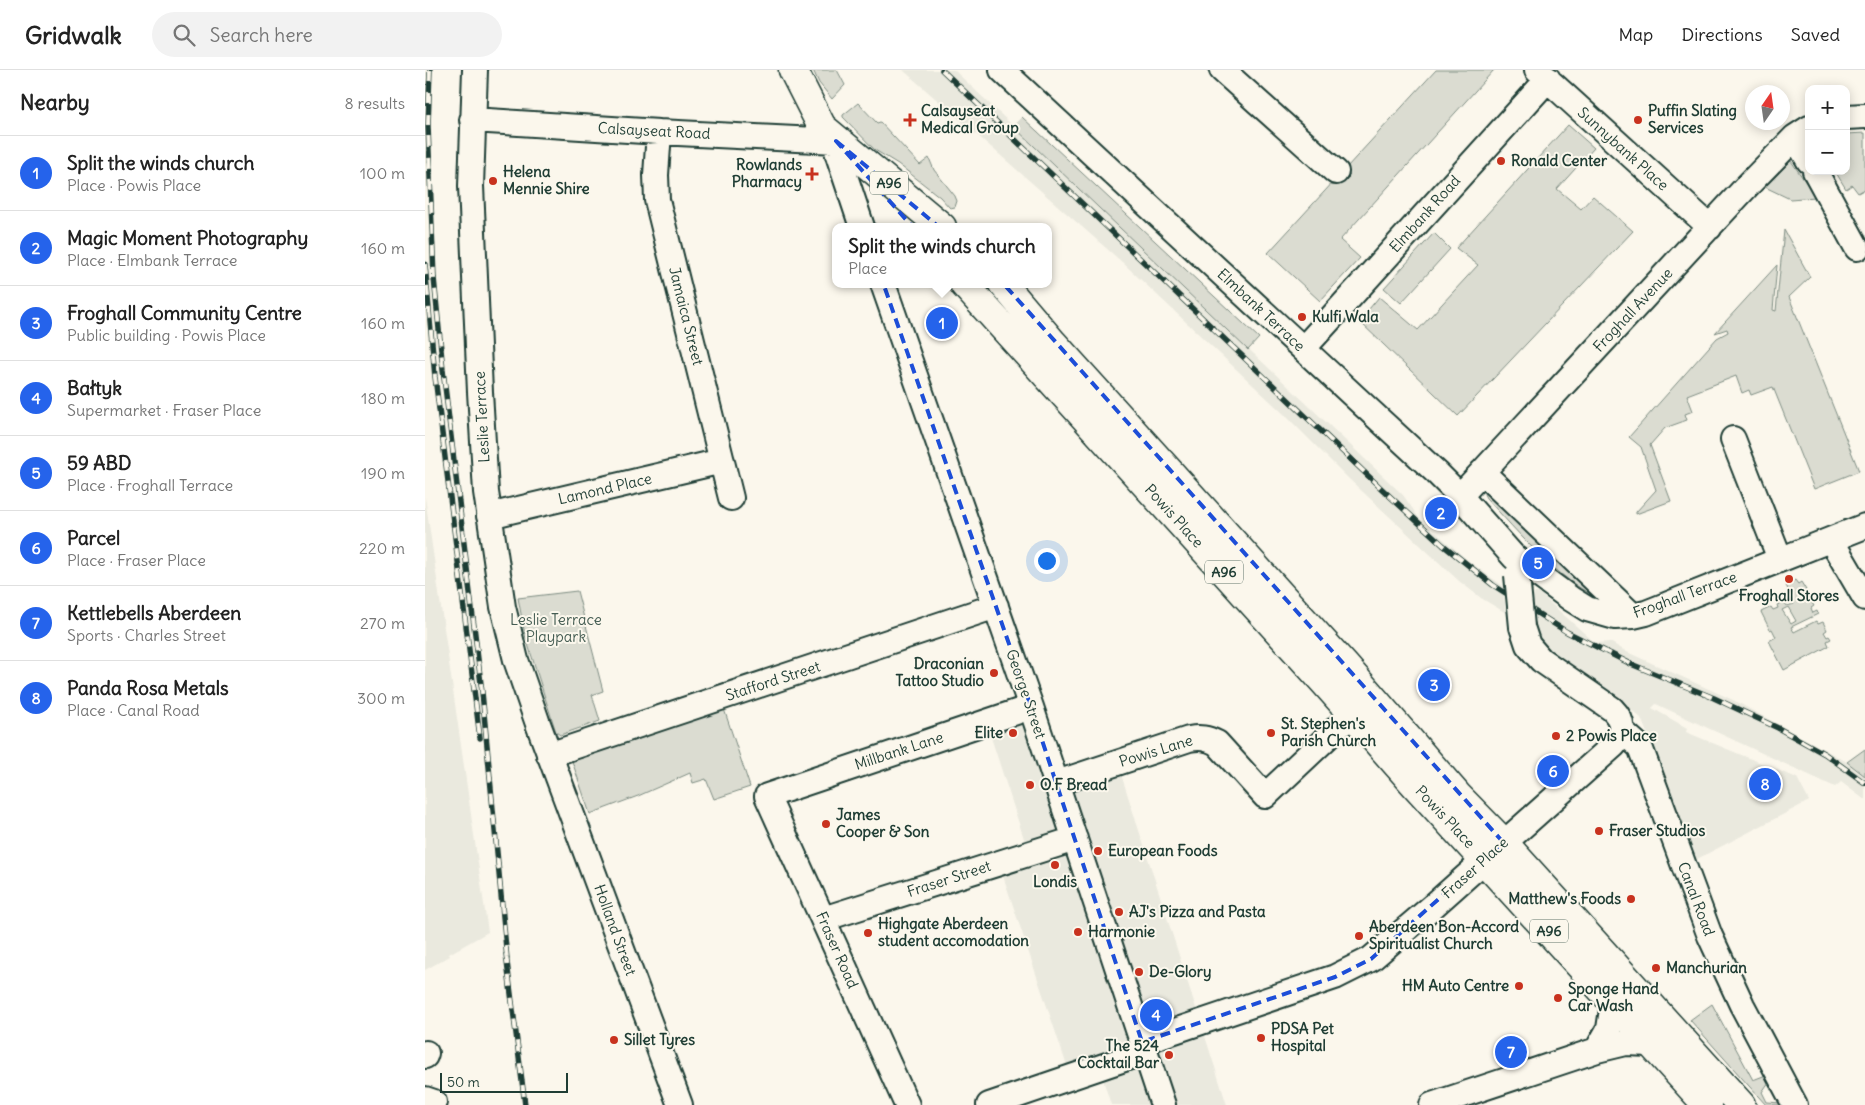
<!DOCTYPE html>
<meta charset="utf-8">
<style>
:root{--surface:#fff;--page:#f2f2f2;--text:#222;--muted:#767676;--line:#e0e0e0;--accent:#2563eb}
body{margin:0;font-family:Delius,sans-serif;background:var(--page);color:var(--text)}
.controls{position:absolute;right:15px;top:15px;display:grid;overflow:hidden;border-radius:10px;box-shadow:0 2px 12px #0003}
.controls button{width:45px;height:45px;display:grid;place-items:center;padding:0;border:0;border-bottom:1px solid var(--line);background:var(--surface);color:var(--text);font:25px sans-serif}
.compass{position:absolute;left:1320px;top:15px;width:45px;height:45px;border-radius:50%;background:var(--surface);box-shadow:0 2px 12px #0003;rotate:13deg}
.scale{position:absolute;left:15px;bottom:12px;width:128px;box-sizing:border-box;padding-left:5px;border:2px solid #1f3d34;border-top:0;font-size:14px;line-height:18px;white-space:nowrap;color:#1f3d34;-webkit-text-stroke:4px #fbf7ec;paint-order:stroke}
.you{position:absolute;left:621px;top:490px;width:18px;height:18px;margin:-12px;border:4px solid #fff;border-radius:50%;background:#1a73e8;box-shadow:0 0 0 8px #1a73e833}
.badge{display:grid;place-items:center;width:32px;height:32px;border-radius:50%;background:var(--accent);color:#fff;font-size:16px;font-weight:700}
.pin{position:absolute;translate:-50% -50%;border:2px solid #fff;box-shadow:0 1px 5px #0006}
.popup{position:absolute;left:407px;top:153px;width:220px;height:65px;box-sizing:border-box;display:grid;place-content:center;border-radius:10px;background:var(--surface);filter:drop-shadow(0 1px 4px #0005);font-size:16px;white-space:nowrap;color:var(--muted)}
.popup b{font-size:19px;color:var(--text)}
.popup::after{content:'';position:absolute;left:50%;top:100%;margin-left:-10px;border:10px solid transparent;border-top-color:var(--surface)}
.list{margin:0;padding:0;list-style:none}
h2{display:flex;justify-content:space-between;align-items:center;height:65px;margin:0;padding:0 20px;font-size:21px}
h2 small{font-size:16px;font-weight:400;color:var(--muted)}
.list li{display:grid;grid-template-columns:32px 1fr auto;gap:15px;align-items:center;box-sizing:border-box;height:75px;padding:0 20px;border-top:1px solid var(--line)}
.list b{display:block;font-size:19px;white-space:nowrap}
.list p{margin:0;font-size:16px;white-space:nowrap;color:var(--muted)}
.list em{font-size:16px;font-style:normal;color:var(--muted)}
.icon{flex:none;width:28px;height:28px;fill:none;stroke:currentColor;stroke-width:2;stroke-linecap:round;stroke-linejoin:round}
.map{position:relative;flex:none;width:1440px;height:1035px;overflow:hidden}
header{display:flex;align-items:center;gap:30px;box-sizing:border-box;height:70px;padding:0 25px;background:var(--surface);border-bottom:1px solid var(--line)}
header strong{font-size:24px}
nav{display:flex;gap:28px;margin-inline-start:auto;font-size:18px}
.search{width:350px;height:45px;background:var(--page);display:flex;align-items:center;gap:12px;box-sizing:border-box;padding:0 18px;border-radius:28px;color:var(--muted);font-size:19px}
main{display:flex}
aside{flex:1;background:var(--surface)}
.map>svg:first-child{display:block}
.built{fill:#eae9de}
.green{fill:#dbdcd1;stroke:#7d8c82;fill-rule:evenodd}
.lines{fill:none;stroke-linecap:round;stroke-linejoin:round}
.minor-casing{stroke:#1f3d34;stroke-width:28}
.major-casing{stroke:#1f3d34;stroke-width:31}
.minor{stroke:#fbf7ec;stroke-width:24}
.major{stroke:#fbf7ec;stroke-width:28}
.rail-casing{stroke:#1f3d34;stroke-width:5.5}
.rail{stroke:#fbf7ec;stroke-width:4;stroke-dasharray:11;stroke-linecap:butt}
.minor-bridge-casing{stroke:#1f3d34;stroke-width:28;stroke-linecap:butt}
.minor-bridge{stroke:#fbf7ec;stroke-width:24}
.marked{fill:none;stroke:#1d4ed8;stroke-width:4;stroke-dasharray:10 6;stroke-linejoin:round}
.poi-dot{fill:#c8321e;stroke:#fbf7ec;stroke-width:2}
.labels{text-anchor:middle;stroke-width:4;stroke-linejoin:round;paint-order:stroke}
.shield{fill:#fbf7ec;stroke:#61756b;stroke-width:1}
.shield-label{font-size:14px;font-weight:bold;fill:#1f3d34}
.poi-label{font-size:15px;font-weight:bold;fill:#1f3d34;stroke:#fbf7ec;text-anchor:start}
.street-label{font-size:15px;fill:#1f3d34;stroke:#fbf7ec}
.park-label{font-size:15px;fill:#455d53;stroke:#fbf7ec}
</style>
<header>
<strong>Gridwalk</strong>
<div class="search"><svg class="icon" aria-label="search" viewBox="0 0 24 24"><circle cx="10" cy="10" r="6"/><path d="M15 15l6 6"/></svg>Search here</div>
<nav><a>Map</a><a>Directions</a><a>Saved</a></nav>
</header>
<main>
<aside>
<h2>Nearby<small>8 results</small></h2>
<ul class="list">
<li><span class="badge">1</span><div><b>Split the winds church</b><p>Place · Powis Place</p></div><em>100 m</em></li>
<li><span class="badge">2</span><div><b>Magic Moment Photography</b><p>Place · Elmbank Terrace</p></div><em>160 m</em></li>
<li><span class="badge">3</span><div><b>Froghall Community Centre</b><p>Public building · Powis Place</p></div><em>160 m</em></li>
<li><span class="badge">4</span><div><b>Bałtyk</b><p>Supermarket · Fraser Place</p></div><em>180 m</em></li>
<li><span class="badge">5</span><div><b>59 ABD</b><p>Place · Froghall Terrace</p></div><em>190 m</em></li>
<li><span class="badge">6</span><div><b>Parcel</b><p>Place · Fraser Place</p></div><em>220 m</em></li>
<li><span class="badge">7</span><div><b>Kettlebells Aberdeen</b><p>Sports · Charles Street</p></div><em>270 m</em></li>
<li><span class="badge">8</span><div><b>Panda Rosa Metals</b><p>Place · Canal Road</p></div><em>300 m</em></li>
</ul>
</aside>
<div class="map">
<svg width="1440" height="1035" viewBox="0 0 1440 1035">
<rect width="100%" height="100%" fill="#fbf7ec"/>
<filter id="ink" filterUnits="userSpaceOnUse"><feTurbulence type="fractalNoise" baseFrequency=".02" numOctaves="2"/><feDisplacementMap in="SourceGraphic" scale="10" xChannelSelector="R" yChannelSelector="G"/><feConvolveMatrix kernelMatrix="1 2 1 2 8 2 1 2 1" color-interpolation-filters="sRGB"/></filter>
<g filter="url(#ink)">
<!-- built -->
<path class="built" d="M478,0h51l449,425 16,23 52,45 32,23 3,27 -25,-15 -22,-17 -109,-101 -65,-65 -163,-153z
M0,427l63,435 -39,22 1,2 -25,14z
M1110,523h4l54,48 4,2 13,-1 17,10 106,48 114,62 18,14v24l-24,-18 -6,5 -179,-83 -4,4 35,20 -1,4 111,46 12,23 -114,59 -18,-52 -36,-90 -7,-6 -93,-68 -7,-14 -4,-31z
M606,637l26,76 62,-15 108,337h-116l-15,-48 -29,9 -68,-202 30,-10 -43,-132z"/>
<!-- green -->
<path class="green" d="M388,0h24l8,15 -13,14 -13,-16z
M1011,0h58l-154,170 20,18 -40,43 -52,-48z
M433,33l19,20 3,-1 40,43 9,-7 5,12 21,26 2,5 -2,6 -5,1 -10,-11 -42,-33 -23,-14 -32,-33v-2z
M597,47l237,221 -11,12 -235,-224z
M1143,55l26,23 -37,41 24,20 12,-13 40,35 -175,185 -99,-95 20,-24 39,33 60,-65 -22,-17z
M1440,63v56l-7,4 -6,-8 -6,4 -11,-18h11v-37z
M1366,91l25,36 -26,2 -25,-12z
M1359,160l26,47 -21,20 70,174 -45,18 -41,-102 -22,8 -2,-5 -7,3 -6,-17 -49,19 6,16 -8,3 2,6 -22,8 -15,17 21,56 -35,13v-2l20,-22 -15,-43 -12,-10 88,-99 11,-6 -1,-3 -12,4 62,-68 -4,45 3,1z
M1009,163l16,16 -49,54 -17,-15z
M1060,421l117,109c-45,-20 -83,-67 -116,-102l-2,-4z
M1370,510l3,4 3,-2 5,8 -4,3 3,7 4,-2 5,8 -3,2 2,5 4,-2 1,3 -27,13 3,5 22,-11 2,3 5,-2 4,8 -3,2 3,5 2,-1 2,3 -4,2 2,5 -45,24 -15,-29 7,-4 -4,-8 -2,1 -9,-18 10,-5 2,3 5,-2 -1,-3 7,-4 3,5 7,-2 -8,-19zM1363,537l8,14 -5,3 -9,-14z
M152,521l26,100 -11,4 8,26 -40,14 -4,-3 -31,-97 -7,-37z
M299,639l26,78 -36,12 -8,-20 -13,4 -3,-10 -52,23 -48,18 -18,-53z
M1440,679v27l-18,-14z
M1287,934l41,76 13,-5 3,7 -7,10 5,10 14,1v2h-15l-76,-85z"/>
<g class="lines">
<!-- minor casing -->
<g class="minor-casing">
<path id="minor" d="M50,0l-4,116 9,206 6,100 17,115 13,53 21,61 143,384
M577,0l435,403 23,23 54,61 57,42 16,10 28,8 18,-1 13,-3 219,-87
M797,0l114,102
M1112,0l173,157
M1421,47l19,-1
M47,50l187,12 177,9 2,14 24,72
M234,62l-3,43 1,25 74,298
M1370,67l14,24
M1390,101l42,77
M458,214l148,423 132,398
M878,279l245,-270
M1308,369l47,120
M1057,402l151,144
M1035,426l288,-311 47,-48 14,-9
M64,446l233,-55
M1406,470l34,58
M1197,661l18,16 70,189 32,69 53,100
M124,685l447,-149
M632,713l132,-44c11,-2 18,-1 28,4l48,53 87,-82
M398,849l252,-80
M717,972l193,-65 36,-18 61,-52 182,-162c10,-13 10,-24 -2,-36l-71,-49 -13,-15 -6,-18
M1172,980l12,-21 4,-26
M0,986l1,-3
M0,1029l9,3
M482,1035l-140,-309 264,-89
M564,1035l156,-53
M1007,1035l165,-55 29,-7 24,1"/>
</g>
<!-- major casing -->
<g class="major-casing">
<path id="major" d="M368,0l29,57 120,100
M539,214l362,400 90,102 291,319
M578,214l50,59 293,324 111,128 46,47 238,263"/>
</g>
<!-- minor -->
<use href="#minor" class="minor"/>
<!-- major -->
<use href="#major" class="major"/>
<!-- rail casing -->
<g class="rail-casing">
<path id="rail" d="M5,0l-2,56 6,152 9,92 39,322 25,267
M517,0l441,420 60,55 50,40 74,47 64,32 83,34 64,30 47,26 40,29
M0,194l10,113 45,361
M81,884l19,151"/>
</g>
<!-- rail -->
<use href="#rail" class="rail"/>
<!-- minor-bridge casing -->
<g class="minor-bridge-casing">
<path id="minor-bridge" d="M1092,505l5,52"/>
</g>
<!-- minor-bridge -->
<use href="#minor-bridge" class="minor-bridge"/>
</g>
</g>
<!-- marked area -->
<path class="marked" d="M411,71l157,131 510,570 -132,117 -36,18 -193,65 -111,-335 -150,-430 16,-23 29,-12z"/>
<!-- markers -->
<g class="poi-dot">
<path d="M482.5 42.5h5v5h5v5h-5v5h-5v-5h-5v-5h5z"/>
<circle cx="1213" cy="50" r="5"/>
<circle cx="1076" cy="91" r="5"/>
<path d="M384.5 96.5h5v5h5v5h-5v5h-5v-5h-5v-5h5z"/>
<circle cx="68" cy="111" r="5"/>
<circle cx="877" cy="247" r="5"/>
<circle cx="1364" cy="509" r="5"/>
<circle cx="569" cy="603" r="5"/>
<circle cx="588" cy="663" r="5"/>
<circle cx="846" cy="663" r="5"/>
<circle cx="1131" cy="666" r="5"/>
<circle cx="605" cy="715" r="5"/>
<circle cx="401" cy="754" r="5"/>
<circle cx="1174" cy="761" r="5"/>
<circle cx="673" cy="781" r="5"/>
<circle cx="630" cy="795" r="5"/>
<circle cx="1206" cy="829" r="5"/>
<circle cx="694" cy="842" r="5"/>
<circle cx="653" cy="862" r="5"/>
<circle cx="443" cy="863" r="5"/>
<circle cx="934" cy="866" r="5"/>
<circle cx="1231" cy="898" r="5"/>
<circle cx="714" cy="902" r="5"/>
<circle cx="1094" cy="916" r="5"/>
<circle cx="1133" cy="928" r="5"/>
<circle cx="836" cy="968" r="5"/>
<circle cx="189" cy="970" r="5"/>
<circle cx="744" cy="985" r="5"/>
</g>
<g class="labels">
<!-- shield labels -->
<g class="shield">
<rect x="445" y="101.5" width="38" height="23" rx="4"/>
<rect x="780" y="490.5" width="38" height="23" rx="4"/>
<rect x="1105" y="849.5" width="38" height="23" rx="4"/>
</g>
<g class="shield-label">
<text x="464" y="118">A96</text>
<text x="799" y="507">A96</text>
<text x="1124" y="866">A96</text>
</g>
<!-- poi labels -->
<g class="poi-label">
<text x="496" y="46">Calsayseat<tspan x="496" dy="17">Medical Group</tspan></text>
<text x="1223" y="46">Puffin Slating<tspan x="1223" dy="17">Services</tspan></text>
<text x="1086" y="96">Ronald Center</text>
<text x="377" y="100" text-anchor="end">Rowlands<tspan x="377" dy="17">Pharmacy</tspan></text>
<text x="78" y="107">Helena<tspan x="78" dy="17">Mennie Shire</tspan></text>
<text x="887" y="252">Kulfi Wala</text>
<text x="1364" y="531" text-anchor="middle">Froghall Stores</text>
<text x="559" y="599" text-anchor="end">Draconian<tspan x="559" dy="17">Tattoo Studio</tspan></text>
<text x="856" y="659">St. Stephen's<tspan x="856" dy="17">Parish Church</tspan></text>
<text x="578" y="668" text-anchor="end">Elite</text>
<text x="1141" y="671">2 Powis Place</text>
<text x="615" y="720">O.F Bread</text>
<text x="411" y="750">James<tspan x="411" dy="17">Cooper &amp; Son</tspan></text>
<text x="1184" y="766">Fraser Studios</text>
<text x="683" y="786">European Foods</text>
<text x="630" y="817" text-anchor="middle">Londis</text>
<text x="1196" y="834" text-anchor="end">Matthew's Foods</text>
<text x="704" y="847">AJ's Pizza and Pasta</text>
<text x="453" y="859">Highgate Aberdeen<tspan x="453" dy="17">student accomodation</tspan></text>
<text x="944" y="862">Aberdeen Bon-Accord<tspan x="944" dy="17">Spiritualist Church</tspan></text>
<text x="663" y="867">Harmonie</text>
<text x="1241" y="903">Manchurian</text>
<text x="724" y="907">De-Glory</text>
<text x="1084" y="921" text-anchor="end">HM Auto Centre</text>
<text x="1143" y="924">Sponge Hand<tspan x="1143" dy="17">Car Wash</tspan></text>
<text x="846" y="964">PDSA Pet<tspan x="846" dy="17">Hospital</tspan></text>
<text x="199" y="975">Sillet Tyres</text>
<text x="734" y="981" text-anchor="end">The 524<tspan x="734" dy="17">Cocktail Bar</tspan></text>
</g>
<!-- street labels -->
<g class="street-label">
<text transform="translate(229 61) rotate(3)" y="5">Calsayseat Road</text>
<text transform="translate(1198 79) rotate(42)" y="5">Sunnybank Place</text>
<text transform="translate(1000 144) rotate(-48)" y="5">Elmbank Road</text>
<text transform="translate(836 240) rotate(43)" y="5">Elmbank Terrace</text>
<text transform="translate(1208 240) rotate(-47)" y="5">Froghall Avenue</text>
<text transform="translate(261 246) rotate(76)" y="5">Jamaica Street</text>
<text transform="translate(57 347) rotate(-93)" y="5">Leslie Terrace</text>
<text transform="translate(180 419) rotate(-13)" y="5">Lamond Place</text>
<text transform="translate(749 446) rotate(48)" y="5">Powis Place</text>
<text transform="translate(1260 525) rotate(-20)" y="5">Froghall Terrace</text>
<text transform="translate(348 611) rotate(-18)" y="5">Stafford Street</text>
<text transform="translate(601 624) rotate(71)" y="5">George Street</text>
<text transform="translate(474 681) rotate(-18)" y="5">Millbank Lane</text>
<text transform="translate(731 681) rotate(-17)" y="5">Powis Lane</text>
<text transform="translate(1020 747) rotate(47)" y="5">Powis Place</text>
<text transform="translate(1050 798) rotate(-42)" y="5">Fraser Place</text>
<text transform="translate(524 809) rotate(-18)" y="5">Fraser Street</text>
<text transform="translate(1271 829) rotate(69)" y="5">Canal Road</text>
<text transform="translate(190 860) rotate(70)" y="5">Holland Street</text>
<text transform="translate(412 880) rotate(66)" y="5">Fraser Road</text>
</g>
<!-- park labels -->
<g class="park-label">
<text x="131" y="555">Leslie Terrace<tspan x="131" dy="17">Playpark</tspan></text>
</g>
</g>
</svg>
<div class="controls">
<button>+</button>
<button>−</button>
</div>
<svg class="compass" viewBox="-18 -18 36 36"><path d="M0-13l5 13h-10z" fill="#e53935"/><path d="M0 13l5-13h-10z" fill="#767676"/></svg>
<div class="scale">50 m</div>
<div class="you"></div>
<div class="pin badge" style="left:517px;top:253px">1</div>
<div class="popup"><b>Split the winds church</b>Place</div>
<div class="pin badge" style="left:1016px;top:443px">2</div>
<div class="pin badge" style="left:1009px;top:615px">3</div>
<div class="pin badge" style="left:731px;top:945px">4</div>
<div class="pin badge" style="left:1113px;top:493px">5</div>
<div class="pin badge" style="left:1128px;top:701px">6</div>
<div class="pin badge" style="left:1086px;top:982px">7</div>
<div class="pin badge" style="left:1340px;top:714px">8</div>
</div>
</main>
